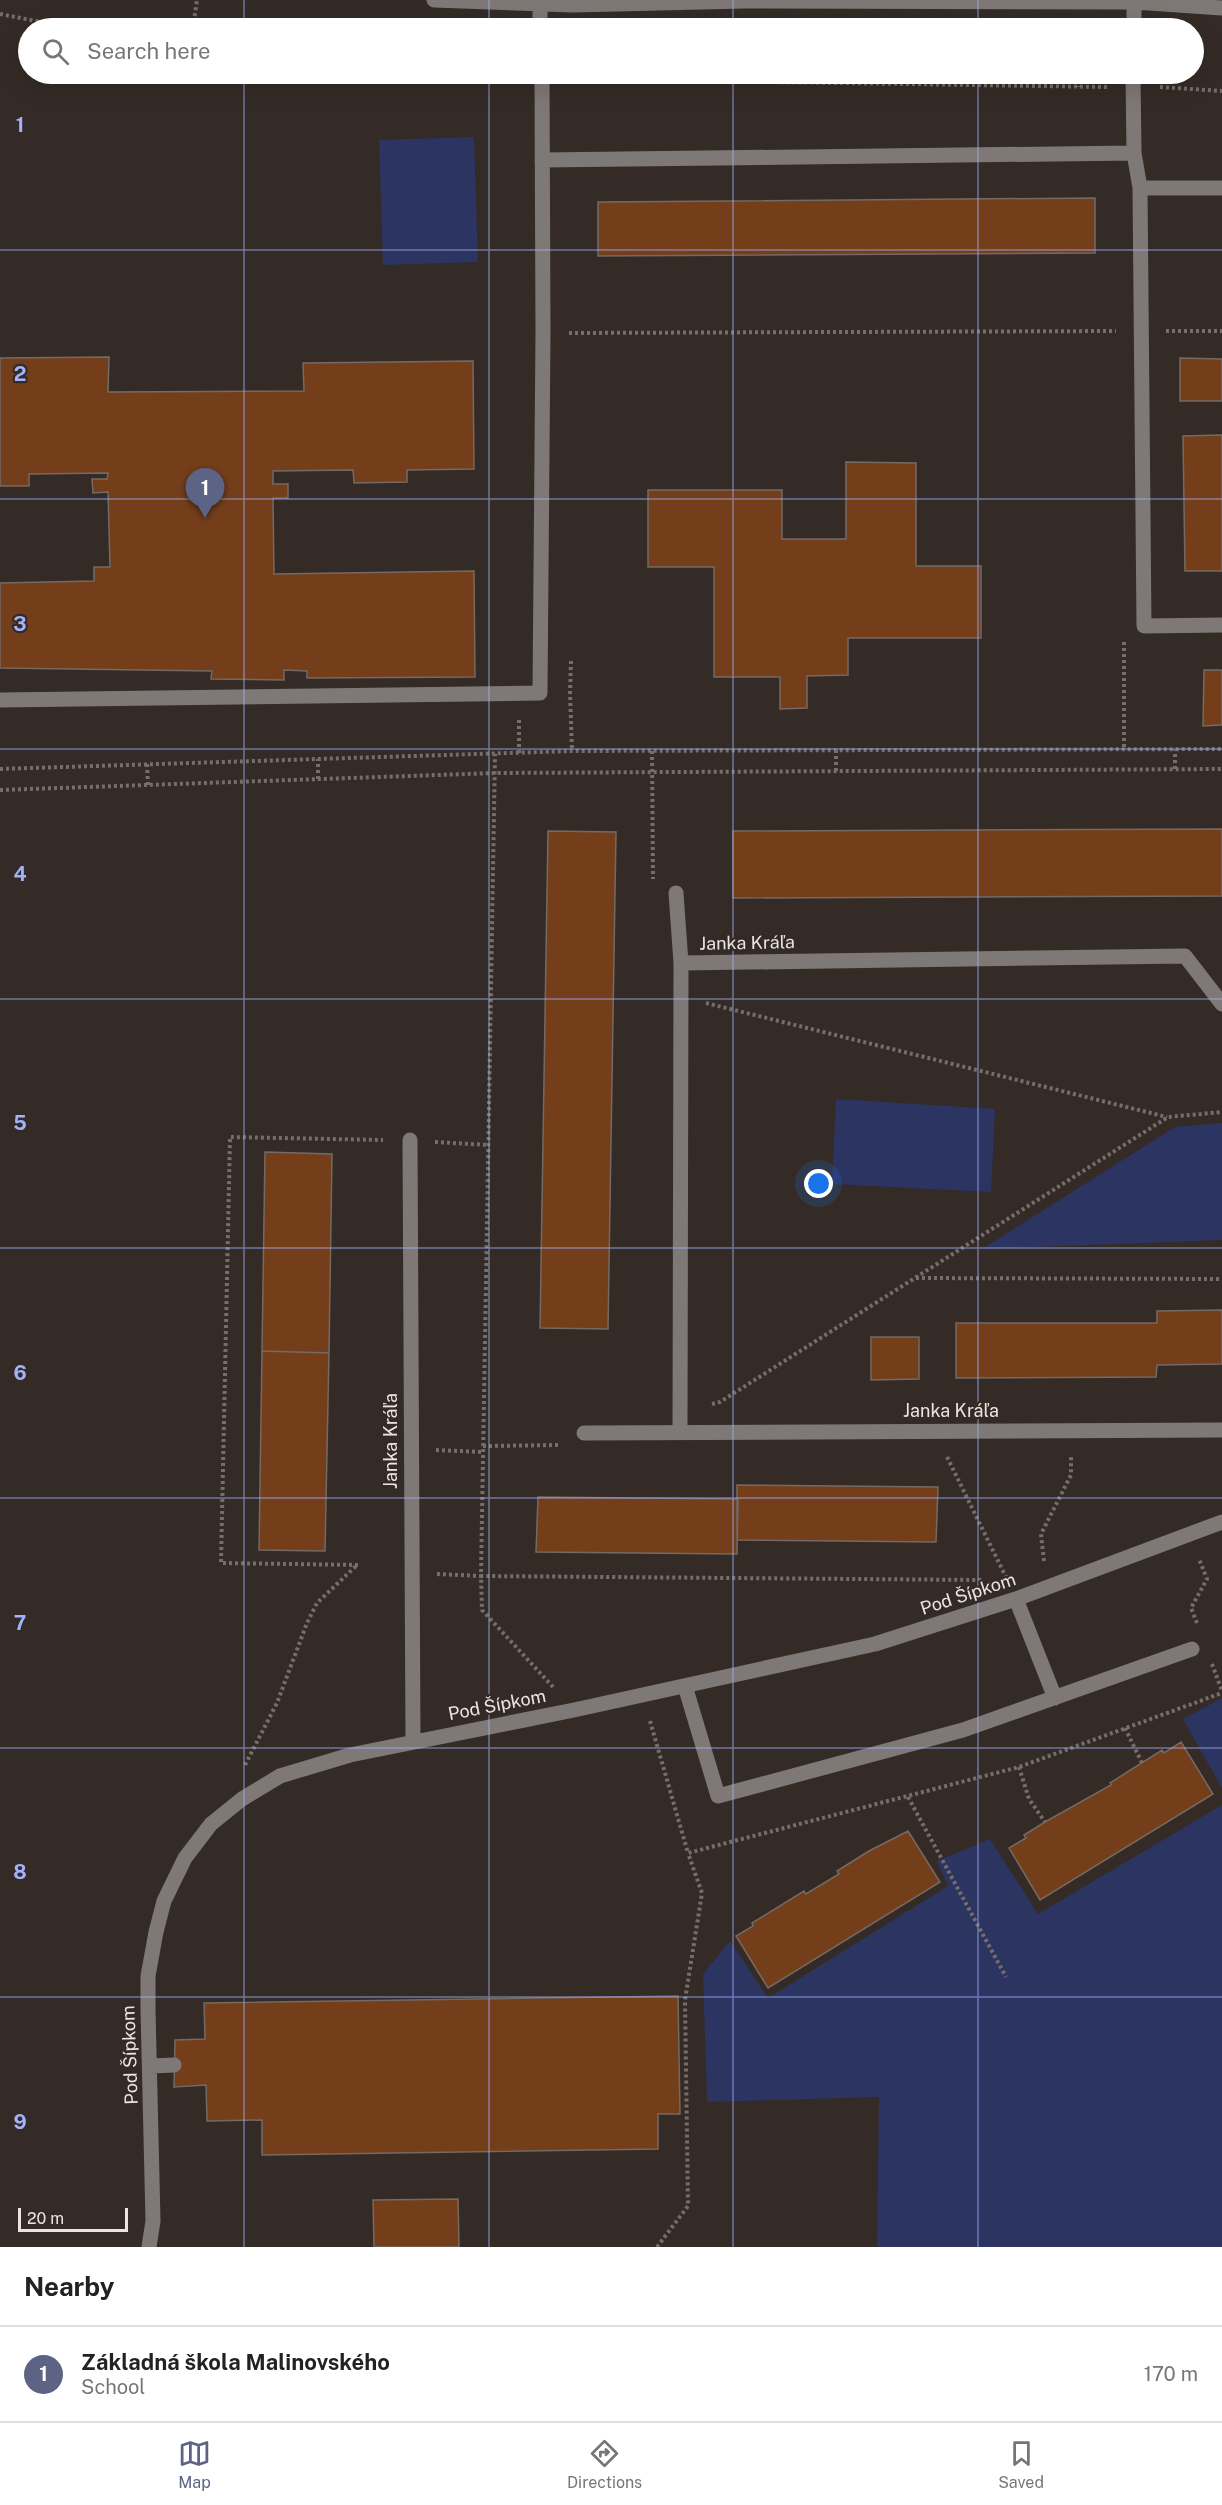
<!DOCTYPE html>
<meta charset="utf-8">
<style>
:root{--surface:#fff;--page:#f2f2f2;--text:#222;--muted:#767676;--line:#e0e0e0;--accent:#5c6385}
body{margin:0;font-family:"Public Sans",sans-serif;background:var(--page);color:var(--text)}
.scale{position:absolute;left:18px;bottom:15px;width:110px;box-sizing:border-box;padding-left:6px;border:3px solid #ebe5e2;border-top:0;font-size:16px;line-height:21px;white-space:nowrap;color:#ebe5e2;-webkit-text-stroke:4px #342b26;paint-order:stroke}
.you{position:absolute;left:819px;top:1184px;width:21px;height:21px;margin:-15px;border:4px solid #fff;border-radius:50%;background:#1a73e8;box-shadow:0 0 0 9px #1a73e833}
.badge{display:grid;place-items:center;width:39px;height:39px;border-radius:50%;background:var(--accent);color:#fff;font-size:20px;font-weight:700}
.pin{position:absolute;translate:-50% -50px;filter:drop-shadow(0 2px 3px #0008)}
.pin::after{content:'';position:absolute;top:32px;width:21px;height:18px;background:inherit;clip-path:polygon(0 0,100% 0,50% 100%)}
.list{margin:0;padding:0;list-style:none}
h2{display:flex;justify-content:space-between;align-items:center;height:78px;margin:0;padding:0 24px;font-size:26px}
h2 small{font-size:20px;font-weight:400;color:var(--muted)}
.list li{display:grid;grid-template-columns:39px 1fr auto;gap:18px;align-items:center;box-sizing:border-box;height:96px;padding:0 24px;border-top:2px solid var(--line)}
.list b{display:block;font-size:22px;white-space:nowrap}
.list p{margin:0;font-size:20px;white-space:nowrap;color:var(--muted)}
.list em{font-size:20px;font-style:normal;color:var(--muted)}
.icon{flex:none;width:33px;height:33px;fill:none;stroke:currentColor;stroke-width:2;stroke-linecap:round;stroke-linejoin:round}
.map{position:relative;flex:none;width:1222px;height:2247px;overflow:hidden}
.search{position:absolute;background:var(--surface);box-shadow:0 6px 24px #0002;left:18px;right:18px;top:18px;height:66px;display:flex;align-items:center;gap:15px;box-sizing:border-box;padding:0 21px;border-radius:33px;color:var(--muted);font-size:22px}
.sheet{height:174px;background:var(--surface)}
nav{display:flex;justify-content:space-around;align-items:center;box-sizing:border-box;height:84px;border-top:2px solid var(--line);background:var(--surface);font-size:16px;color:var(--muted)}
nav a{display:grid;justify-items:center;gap:3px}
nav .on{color:var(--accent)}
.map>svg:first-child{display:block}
.green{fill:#2c3462}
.building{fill:#743e1b;stroke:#746a64;stroke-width:1.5}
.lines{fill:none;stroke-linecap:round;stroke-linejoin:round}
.path{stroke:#766e6a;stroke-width:4;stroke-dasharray:3 3;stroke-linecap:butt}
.minor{stroke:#7e7976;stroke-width:15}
.grid{fill:none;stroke:#a2b2fd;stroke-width:1.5;stroke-opacity:0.55}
.labels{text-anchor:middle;stroke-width:4.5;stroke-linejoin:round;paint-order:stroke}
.street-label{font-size:18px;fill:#ebe5e2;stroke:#342b26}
.grid-label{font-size:20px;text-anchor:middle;font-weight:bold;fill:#a2b2fd;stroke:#342b26;stroke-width:4.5;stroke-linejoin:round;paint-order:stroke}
</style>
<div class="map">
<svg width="1222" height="2247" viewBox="0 0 1222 2247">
<rect width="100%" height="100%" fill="#342b26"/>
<!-- green -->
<path class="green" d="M474,137l4,125 -95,3 -4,-125z
M836,1099l159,10 -4,83 -159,-8z
M1222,1123v117l-240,9 193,-122z
M1222,1698v90l-39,-69z
M1222,1805v442h-345l2,-150 -172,5 -4,-128 27,-33 38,57 180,-112 -11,-25 53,-22 48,75z"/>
<!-- building -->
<path class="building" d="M887,74h34v3l-34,1z
M1095,198v55l-497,3v-54z
M109,357l-1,35 196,-1 -1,-28 170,-2 1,108 -67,1v12l-53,1 -1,-13 -80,1v13h15v14h-15l1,76 200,-3 1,106 -168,1v-7l-23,-1v10l-73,-1 1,-8 -212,-3v-85l94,-2v-14h16l-2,-75 -15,1 -1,-14h15l1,-6 -79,1v12h-29v-128z
M1180,358l42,1v42h-42z
M1222,435v136h-37l-2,-135z
M846,462l70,1v103h65v72h-133v37l-41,1v32l-27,1v-32h-66v-110h-66v-77h134v49h64z
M1204,670h18v55l-19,1z
M1222,829v67l-489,2v-67z
M548,831l68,1 -8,497 -68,-1z
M265,1152l67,2 -3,199 -67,-2z
M1222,1310v54l-65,1 -1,12 -200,1v-55h201v-12z
M871,1337h48v42l-48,1z
M262,1351l67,2 -4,198 -66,-1z
M737,1485l201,2 -2,55 -199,-2z
M538,1497l200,2 -1,55 -201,-2z
M1181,1742l32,52 -173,106 -31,-52 17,-10 -2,-3 21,-13 66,-37 -1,-2 52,-33 2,3z
M908,1831l32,51 -172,106 -32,-52 17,-10 -1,-3 52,-32 2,3 33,-20 -2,-3 32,-20z
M678,1996l2,118h-22v35l-396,6v-35l-55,1 -1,-36 -32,2 1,-47 30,-1 -1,-36z
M458,2199l1,48h-85l-1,-47z"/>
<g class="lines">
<!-- path -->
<path class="path" d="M0,14l71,14
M193,28l4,-28
M1078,74v13
M570,79l537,8
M1160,87l62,4
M1166,331h56
M569,333l547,-2
M1124,642v108
M571,661l-1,32 2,58
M519,720v33
M652,751l1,128
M147,764l1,21
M0,769l572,-18 650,-2
M1175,769v-19
M836,771v-21
M318,779v-20
M0,790l496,-17 726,-4
M706,1003l461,114
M435,1142l54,3
M916,1278l306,1
M712,1404l8,-2 448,-285 54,-5
M483,1446l77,-1
M436,1450l47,2
M947,1457l59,120
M1044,1561l-3,-27 30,-59v-19
M358,1565l-137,-2 9,-426 153,3
M437,1574l44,2 14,-822
M1197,1623l-6,-15 16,-29 -8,-20
M1212,1664l10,27
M553,1687l-71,-77 -1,-34 501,4
M650,1721l38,132 331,-86 203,-74
M1125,1728l17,35
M245,1765l32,-62 30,-80 10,-20 40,-38
M1019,1767l10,32 16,23
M908,1797l98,180
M657,2247l31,-41 -3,-206 17,-107 -14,-40"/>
<!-- minor -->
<path class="minor" d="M434,0l139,5 172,-4 389,1 88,6
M540,4v24
M1134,28v-28
M1133,74l1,79 6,35 4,438 78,-1
M542,160l592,-7
M1140,188h82
M0,700l540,-7 3,-360 -1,-259
M676,893l5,70 -1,468
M681,963l504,-7 37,48
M410,1140l3,601
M584,1433l638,-3
M1016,1599l39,99
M685,1686l33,110 245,-66 229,-81
M151,2066l23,-1
M149,2247l4,-26 -5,-211v-34l8,-44 8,-31 21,-43 26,-34 31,-25 38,-23 70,-21 224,-45 301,-66 141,-45 206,-77"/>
</g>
<!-- grid -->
<path class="grid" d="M244,0v28M489,0v28M733,0v28M978,0v28M244,74v2173M489,74v2173M733,74v2173M978,74v2173M0,250h1222M0,499h1222M0,749h1222M0,999h1222M0,1248h1222M0,1498h1222M0,1748h1222M0,1997h1222"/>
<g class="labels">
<!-- street labels -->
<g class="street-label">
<text transform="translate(747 943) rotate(-1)" y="6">Janka Kráľa</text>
<text x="951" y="1417">Janka Kráľa</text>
<text transform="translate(391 1441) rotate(-90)" y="6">Janka Kráľa</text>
<text transform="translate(968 1594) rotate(-18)" y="6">Pod Šípkom</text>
<text transform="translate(497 1705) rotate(-11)" y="6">Pod Šípkom</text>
<text transform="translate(130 2055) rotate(-92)" y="6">Pod Šípkom</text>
</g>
</g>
<g class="grid-label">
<text x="20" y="132">1</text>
<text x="20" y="381">2</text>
<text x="20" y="631">3</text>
<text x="20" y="881">4</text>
<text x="20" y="1130">5</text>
<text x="20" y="1380">6</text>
<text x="20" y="1630">7</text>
<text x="20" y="1879">8</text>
<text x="20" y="2129">9</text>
</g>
</svg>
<div class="scale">20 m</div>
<div class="you"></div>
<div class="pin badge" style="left:205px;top:518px">1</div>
<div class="search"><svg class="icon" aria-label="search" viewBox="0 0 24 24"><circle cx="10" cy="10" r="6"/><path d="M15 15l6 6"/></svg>Search here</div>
</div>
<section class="sheet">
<h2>Nearby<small></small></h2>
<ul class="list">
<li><span class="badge">1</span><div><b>Základná škola Malinovského</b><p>School</p></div><em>170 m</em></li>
</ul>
</section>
<nav>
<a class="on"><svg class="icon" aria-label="map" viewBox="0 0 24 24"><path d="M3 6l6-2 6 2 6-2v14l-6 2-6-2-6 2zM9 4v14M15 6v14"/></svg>Map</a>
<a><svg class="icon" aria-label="directions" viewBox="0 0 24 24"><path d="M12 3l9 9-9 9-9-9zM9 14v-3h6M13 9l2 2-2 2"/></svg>Directions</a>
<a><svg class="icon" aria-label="saved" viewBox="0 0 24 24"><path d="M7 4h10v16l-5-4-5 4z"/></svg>Saved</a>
</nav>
